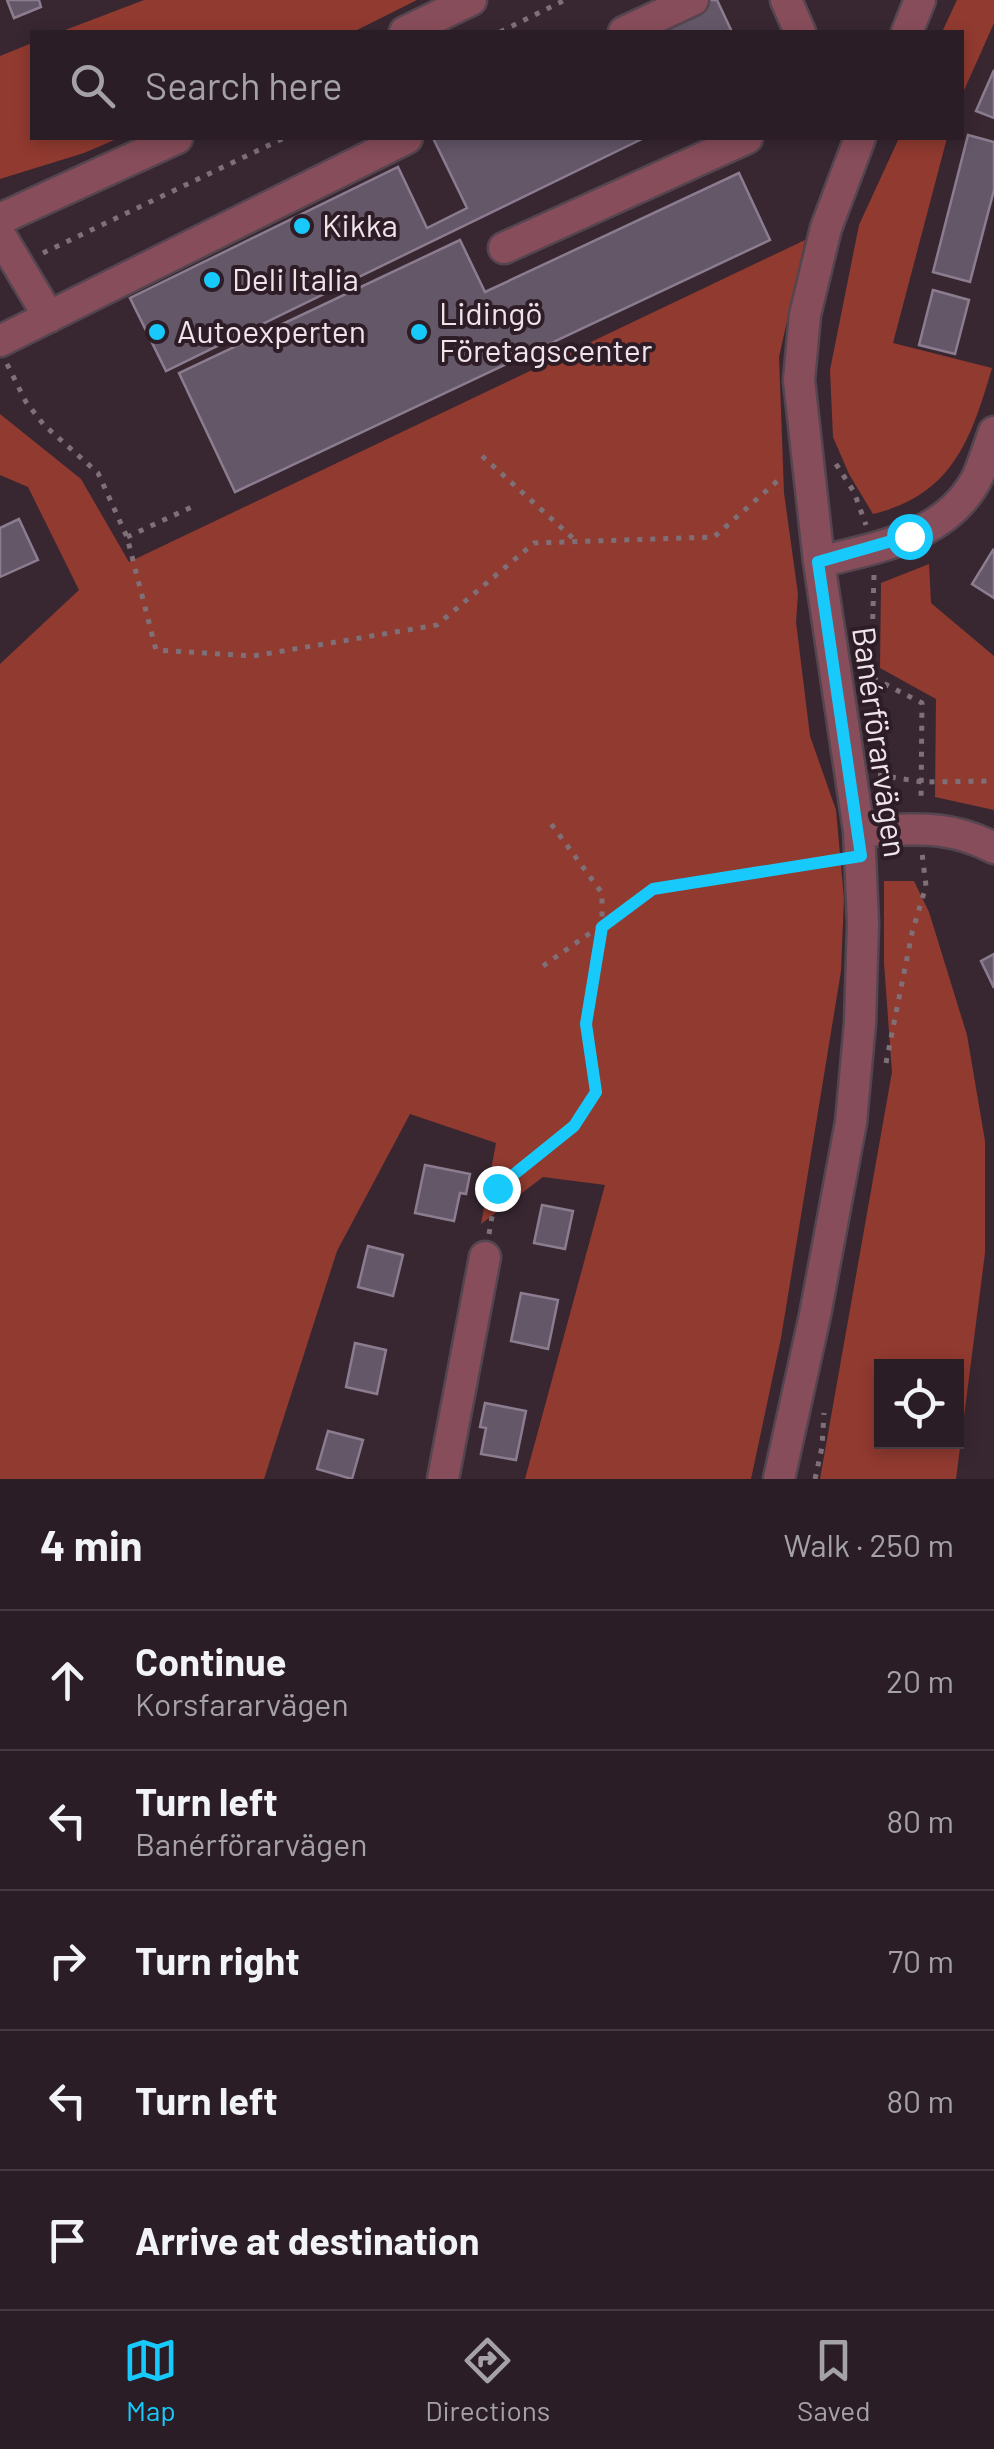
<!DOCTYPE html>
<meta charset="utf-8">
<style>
:root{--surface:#2a1d25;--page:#362a32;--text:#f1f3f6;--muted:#a5a2a7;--line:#463b42;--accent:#18cafc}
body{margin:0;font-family:Barlow,sans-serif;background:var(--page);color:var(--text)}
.controls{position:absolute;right:30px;bottom:30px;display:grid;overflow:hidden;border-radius:0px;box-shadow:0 5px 15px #0003}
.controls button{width:90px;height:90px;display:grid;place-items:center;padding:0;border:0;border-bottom:2px solid var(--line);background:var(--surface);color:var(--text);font:50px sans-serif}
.stop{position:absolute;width:30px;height:30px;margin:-22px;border:8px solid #18cafc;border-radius:50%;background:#fff}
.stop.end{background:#18cafc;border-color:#fff;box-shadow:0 2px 10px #0008}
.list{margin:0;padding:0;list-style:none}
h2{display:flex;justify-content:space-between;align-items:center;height:130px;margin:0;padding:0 40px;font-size:42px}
h2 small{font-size:32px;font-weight:400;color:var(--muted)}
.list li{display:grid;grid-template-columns:65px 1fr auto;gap:30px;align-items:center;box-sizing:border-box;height:140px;padding:0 40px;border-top:2px solid var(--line)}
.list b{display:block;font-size:38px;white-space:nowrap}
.list p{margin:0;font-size:32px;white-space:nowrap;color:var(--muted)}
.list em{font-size:32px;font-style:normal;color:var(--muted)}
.icon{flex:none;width:55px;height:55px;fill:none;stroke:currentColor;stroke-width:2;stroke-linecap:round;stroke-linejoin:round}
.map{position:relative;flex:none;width:994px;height:1479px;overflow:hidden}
.search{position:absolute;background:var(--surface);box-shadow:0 5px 15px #0003;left:30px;right:30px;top:30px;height:110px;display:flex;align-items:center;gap:25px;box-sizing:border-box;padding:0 35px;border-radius:0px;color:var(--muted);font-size:38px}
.sheet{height:830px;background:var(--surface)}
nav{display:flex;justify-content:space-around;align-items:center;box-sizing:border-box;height:140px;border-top:2px solid var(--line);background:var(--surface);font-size:28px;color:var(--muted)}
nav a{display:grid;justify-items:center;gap:5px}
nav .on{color:var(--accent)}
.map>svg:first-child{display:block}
.forest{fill:#913a30;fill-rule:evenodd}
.building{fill:#645768;stroke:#8b7d8f;stroke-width:2.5}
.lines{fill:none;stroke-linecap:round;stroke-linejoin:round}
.minor-casing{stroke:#55454f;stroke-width:35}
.path{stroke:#7f7078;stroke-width:5;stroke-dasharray:5 8;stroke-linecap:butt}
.minor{stroke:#884d5b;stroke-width:30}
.route{stroke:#18cafc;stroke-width:12}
.poi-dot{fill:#18cafc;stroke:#2e1d27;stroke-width:4}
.labels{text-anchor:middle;stroke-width:8;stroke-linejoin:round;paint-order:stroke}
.poi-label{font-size:32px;fill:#efe4ea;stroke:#2e1d27;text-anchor:start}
.street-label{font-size:32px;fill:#efe4ea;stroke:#2e1d27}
</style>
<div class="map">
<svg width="994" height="1479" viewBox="0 0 994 1479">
<rect width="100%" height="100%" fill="#382731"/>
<!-- forest -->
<path class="forest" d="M144,0h273l-64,32h-293z
M957,0h37v23l-32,72v-63h-20z
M32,43v95h87l-35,15 -84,26v-123z
M899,138h48l-54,205 99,25c-21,72 -40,127 -119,146l-24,-40 -16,-37 -3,-67 29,-145z
M805,240l-26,117 5,136 14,101 -2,28 14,114 26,74 8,89 -3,72 -60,367 -30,141h-226l80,-294 -62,-8 -62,47 15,-81 -86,-29 -73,137 -73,228h-264v-815l79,-74 -51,-103 -28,-12v-61l81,65 48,83z
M929,564l2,39 63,53v154l-59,-13 1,-98 -56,-31 1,-85z
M884,881h30l15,31 38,123 18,106v112l-29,226h-136l72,-407 -8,-109zM882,1366h74v76h-74z"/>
<!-- building -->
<path class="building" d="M7,0h32l2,7 -27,11z
M709,0h8l15,32h-90z
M994,70v48l-18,-7z
M968,135l26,7v48l-24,92 -37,-10z
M433,138h211l-478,233 -36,-73 268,-131 29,61 40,-20z
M739,173l31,67 -535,252 -56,-119 281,-133 25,52z
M933,290l36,10 -14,54 -36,-9z
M19,519l19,41 -38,17v-49z
M993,550l1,1v47l-22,-14z
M994,954v34l-13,-27z
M425,1165l45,9 -4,20 -6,-1 -6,28 -39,-8z
M542,1205l31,6 -8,38 -31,-6z
M368,1246l35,9 -10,41 -35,-9z
M521,1293l37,7 -10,49 -37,-8z
M355,1343l31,7 -9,44 -31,-7z
M485,1403l41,8 -10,49 -35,-6 5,-26 -6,-1z
M328,1431l35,9 -11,39 -35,-10z"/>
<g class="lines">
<!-- minor casing -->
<g class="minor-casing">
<path id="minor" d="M786,0l14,32
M405,32l66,-32
M624,32l69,-32
M907,32l13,-32
M0,219l177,-81
M0,235l49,82
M504,248l243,-110
M0,341l407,-203
M819,562c59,-15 129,-25 159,-86 6,-14 11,-30 16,-44
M859,831c52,-1 87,-8 135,17
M443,1479l42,-222
M779,1479l36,-164 36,-193 9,-99 3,-100 -4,-92 -40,-269 -20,-182 6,-65 21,-87 34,-90"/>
</g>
<!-- path -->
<path class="path" d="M500,32l65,-32
M43,253l241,-115
M7,364l19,38 18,23 54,48 29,64 29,113 97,6 184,-31 97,-82 180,-6 69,-61
M482,456l93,84
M836,464l18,28 12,33
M127,537l69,-32
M874,575l-3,102 51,26 -1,100
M878,775l44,7 72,-1
M543,966l110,-77 181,-29
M886,1063l26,-130 14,-47 -4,-33
M489,1234l8,-46 77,-62 23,-34 -10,-68 15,-97v-34l-53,-72
M815,1479l7,-32 2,-34"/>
<!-- minor -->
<use href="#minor" class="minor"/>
</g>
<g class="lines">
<!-- route -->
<path class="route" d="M497,1188l77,-62 22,-34 -10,-68 16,-97 51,-38 208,-33 -43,-294 91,-26"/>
</g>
<!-- markers -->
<g class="poi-dot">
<circle cx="302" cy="226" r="10"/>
<circle cx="212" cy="280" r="10"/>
<circle cx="157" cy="332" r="10"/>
<circle cx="419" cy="332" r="10"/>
</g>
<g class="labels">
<!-- poi labels -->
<g class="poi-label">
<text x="322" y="237">Kikka</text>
<text x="232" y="291">Deli Italia</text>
<text x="439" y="325">Lidingö<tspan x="439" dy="37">Företagscenter</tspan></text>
<text x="177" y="343">Autoexperten</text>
</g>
<!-- street labels -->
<g class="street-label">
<text transform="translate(879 742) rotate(82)" y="11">Banérförarvägen</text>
</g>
</g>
</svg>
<div class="controls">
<button><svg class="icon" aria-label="locate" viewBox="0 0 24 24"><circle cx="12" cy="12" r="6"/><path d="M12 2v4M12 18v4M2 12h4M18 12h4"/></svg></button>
</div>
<div class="stop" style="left:909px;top:536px"></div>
<div class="stop end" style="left:497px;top:1188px"></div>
<div class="search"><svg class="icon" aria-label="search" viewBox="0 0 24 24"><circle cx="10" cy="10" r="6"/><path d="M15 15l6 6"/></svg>Search here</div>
</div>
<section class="sheet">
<h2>4 min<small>Walk · 250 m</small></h2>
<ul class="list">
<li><svg class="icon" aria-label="ahead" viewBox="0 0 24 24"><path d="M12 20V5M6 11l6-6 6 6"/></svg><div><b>Continue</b><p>Korsfararvägen</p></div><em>20 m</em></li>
<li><svg class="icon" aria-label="left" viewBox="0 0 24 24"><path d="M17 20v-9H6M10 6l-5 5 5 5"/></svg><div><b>Turn left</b><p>Banérförarvägen</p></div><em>80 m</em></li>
<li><svg class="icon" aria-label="right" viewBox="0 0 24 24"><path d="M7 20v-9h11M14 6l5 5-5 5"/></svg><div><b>Turn right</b></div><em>70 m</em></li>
<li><svg class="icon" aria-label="left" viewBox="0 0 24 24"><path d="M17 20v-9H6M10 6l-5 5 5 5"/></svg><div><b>Turn left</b></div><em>80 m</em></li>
<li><svg class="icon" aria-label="arrive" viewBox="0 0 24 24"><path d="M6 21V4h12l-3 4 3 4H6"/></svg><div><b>Arrive at destination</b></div></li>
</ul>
</section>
<nav>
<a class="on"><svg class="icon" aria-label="map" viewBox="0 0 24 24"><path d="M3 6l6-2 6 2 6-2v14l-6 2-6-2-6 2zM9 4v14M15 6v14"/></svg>Map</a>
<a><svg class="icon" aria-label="directions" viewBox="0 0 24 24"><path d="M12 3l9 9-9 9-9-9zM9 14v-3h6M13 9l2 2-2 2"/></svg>Directions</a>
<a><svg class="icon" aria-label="saved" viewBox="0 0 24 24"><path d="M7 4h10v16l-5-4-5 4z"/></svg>Saved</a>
</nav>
